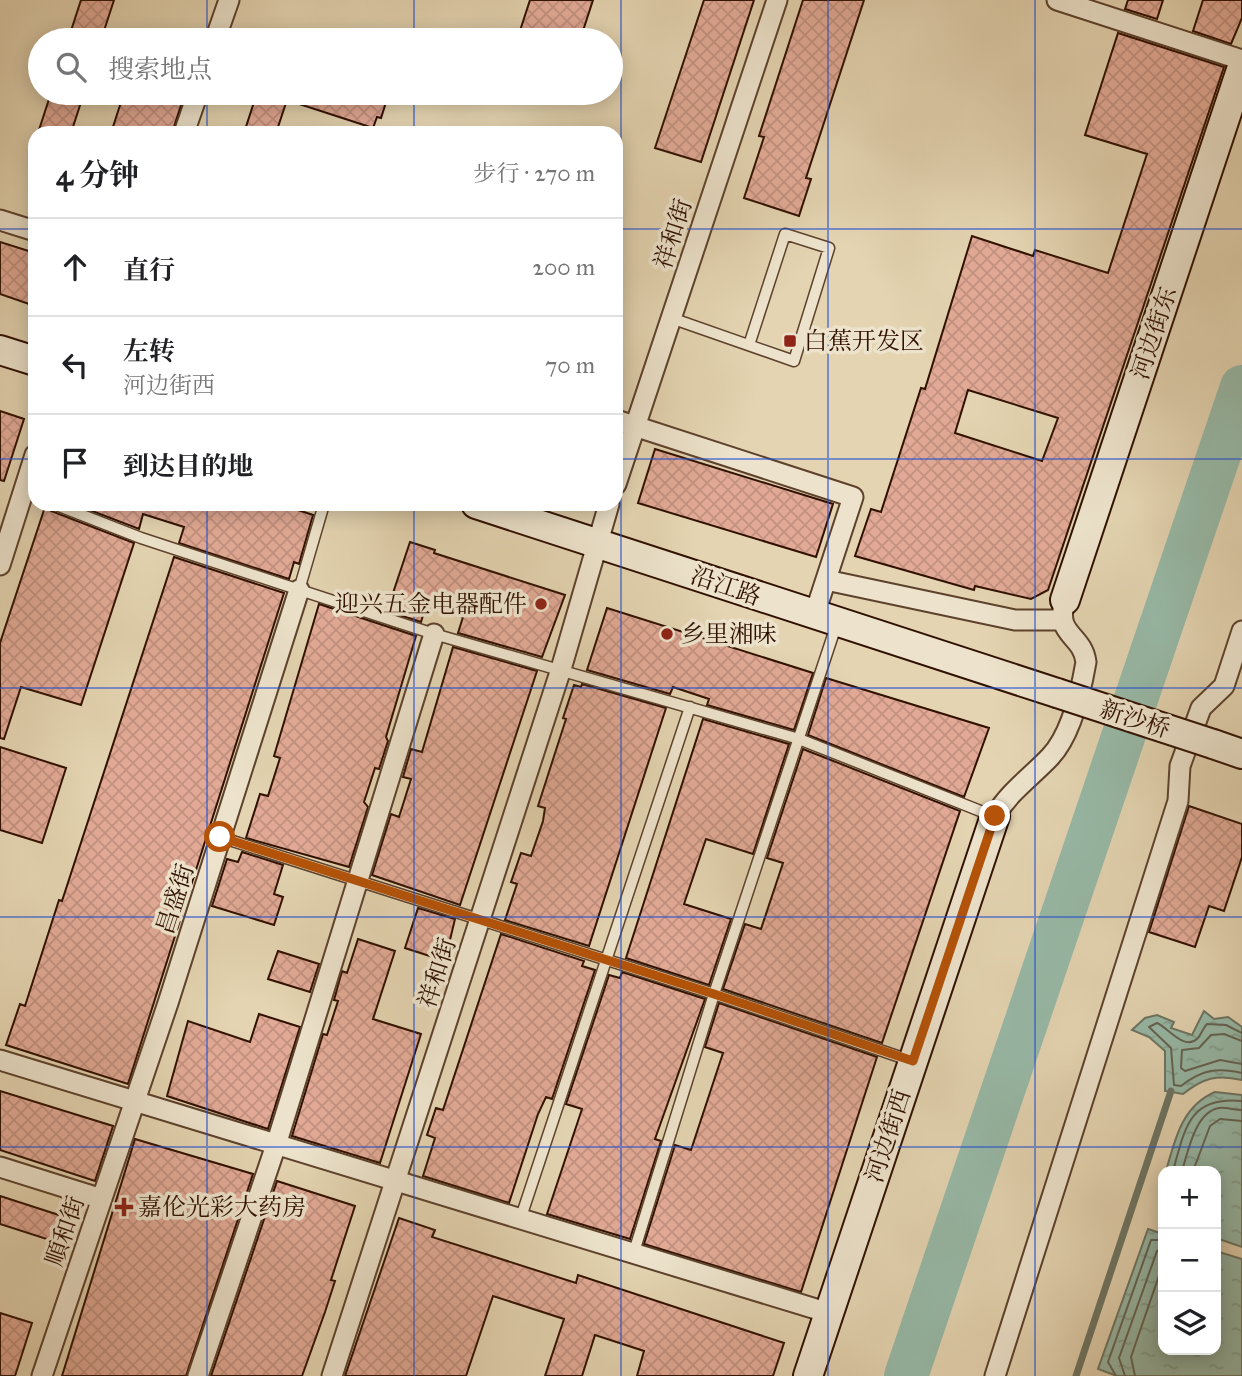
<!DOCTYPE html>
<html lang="zh">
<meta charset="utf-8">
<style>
:root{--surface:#fff;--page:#f2f2f2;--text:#202124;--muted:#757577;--line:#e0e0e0}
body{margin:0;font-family:"IM FELL Great Primer","Noto Serif SC",serif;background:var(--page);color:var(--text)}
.controls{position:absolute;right:21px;bottom:21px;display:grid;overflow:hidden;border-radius:14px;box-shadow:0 4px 18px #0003}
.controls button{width:63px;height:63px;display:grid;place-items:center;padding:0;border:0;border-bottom:2px solid var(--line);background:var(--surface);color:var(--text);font:35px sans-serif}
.stop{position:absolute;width:21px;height:21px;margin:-16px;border:5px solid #b45309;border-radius:50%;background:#fff}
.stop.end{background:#b45309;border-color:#fff;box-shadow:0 2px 7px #0008}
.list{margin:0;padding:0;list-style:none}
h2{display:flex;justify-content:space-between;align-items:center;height:91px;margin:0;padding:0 28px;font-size:30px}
h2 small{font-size:23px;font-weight:400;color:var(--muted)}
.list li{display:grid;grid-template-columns:46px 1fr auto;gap:21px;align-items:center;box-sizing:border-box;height:98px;padding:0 28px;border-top:2px solid var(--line)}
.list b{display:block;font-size:26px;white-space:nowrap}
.list p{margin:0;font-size:23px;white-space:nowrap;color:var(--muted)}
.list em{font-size:23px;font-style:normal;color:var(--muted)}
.icon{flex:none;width:38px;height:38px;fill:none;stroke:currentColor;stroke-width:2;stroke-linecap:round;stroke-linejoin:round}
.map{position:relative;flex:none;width:1242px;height:1376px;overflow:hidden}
.search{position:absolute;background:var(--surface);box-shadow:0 4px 18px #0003;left:28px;top:28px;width:595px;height:77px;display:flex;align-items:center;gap:18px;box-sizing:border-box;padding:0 24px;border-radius:38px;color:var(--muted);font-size:26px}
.panel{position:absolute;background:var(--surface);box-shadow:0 4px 18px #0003;left:28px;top:126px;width:595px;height:385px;border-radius:21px}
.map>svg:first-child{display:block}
.water{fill:url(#water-ripples);stroke:#6e7564;stroke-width:2}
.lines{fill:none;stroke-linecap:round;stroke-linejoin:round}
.shore{stroke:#646454;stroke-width:2}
.stream{stroke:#6e7564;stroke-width:7}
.river{stroke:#97b9a7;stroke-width:44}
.building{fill:url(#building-cross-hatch);stroke:#301000;stroke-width:2;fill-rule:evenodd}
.lane-casing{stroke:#5d412c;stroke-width:13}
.street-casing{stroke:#5d412c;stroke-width:23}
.secondary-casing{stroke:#301000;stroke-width:32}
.lane{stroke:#ede3cc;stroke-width:10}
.street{stroke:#ede3cc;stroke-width:19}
.secondary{stroke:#ede3cc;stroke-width:28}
.secondary-bridge-casing{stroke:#301000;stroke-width:32;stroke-linecap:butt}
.secondary-bridge{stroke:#ede3cc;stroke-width:28}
.route{stroke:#b45309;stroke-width:9}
.grid{fill:none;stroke:#1d4ed8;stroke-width:2;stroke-opacity:0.55}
.poi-dot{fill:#8f2418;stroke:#ede3cc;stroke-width:2.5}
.labels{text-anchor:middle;stroke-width:7;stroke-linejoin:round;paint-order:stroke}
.street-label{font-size:24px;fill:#301000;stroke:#ede3cc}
.poi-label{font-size:24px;fill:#301000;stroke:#ede3cc;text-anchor:start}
</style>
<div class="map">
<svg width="1242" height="1376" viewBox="0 0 1242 1376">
<defs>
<pattern id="water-ripples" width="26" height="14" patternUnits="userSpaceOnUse" patternTransform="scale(1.75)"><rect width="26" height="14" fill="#97b9a7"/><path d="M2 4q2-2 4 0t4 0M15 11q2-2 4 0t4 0" fill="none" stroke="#829e8e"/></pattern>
<pattern id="building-cross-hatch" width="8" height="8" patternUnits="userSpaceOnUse" patternTransform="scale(1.75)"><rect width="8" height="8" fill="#e2aa96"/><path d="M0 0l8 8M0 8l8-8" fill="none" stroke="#c29180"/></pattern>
</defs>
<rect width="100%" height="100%" fill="#e4d4b1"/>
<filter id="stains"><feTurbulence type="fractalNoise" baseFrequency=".00286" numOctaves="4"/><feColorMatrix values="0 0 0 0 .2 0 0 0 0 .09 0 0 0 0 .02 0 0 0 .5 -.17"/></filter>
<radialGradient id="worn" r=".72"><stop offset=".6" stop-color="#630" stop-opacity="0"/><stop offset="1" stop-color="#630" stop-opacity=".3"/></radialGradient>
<!-- water -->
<path class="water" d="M1204,1011l10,8 14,-2 14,10v53c-25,-6 -39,-2 -59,14l-18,-3v-40l-16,-14 -17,-7 13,-12 12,-3 17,7 -3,6 21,7z
M1215,1092l27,3v152l-26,-9v-67h-50c9,-32 16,-65 49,-79z
M1148,1229l15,5v116h53v-99l26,8v117h-125l-19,-7z"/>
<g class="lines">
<!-- shore -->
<path class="shore" d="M1242,1033l-16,-8 -19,-1c-4,4 -6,11 -10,15 -13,12 -31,-13 -40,-16l-8,4 22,21 3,37 7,1c20,-16 36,-19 61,-13
M1242,1041l-18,-7 -13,1 -12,13 -17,2 -1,18 4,3 35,-11 22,4
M1173,1171c12,-43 16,-75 69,-70
M1182,1171c6,-19 13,-59 37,-63 7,-1 16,2 23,2
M1193,1171l17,-45 10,-7 22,2
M1116,1376l-8,-14 43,-122h12
M1125,1376l-6,-18 38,-107 6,-2
M1135,1376l-4,-19 32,-93"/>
<!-- stream -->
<path class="stream" d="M1076,1376l95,-285"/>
<!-- river -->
<path class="river" d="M906,1376l336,-989"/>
</g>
<!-- building -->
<path class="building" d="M81,0h33l-13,40h-33z
M530,0h63l-13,40h-63z
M704,0h50l-53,162 -46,-14z
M803,0h61l-58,178 5,1 -12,37 -55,-18 20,-61 -5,-1z
M1128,0h35l-6,19 -32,-10z
M1203,0h39v18l-11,26 -38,-13z
M1118,33l106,34 -176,523 -17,9 -56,-13 -1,4 -119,-34 16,-47 10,3 40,-124 4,1 47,-153 61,20 2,-6 73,23 39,-119 -62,-19zM968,390l90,28 -16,43 -87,-28z
M51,93h33l-13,40h-33z
M124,93h61l-13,40h-61z
M257,93h132l-8,25 -4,-1 -4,11 -86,-28 -11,33h-32z
M0,242l35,11v34l-6,17 -29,-10z
M0,411l24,8 -20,62 -4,-1z
M655,449l178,55 -17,53 -178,-54z
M46,504l5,7 83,32 -53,162 -60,-18 -17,52 -4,-1v-95z
M74,504h206l33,11 -14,49 -5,-2 -5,17 -110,-36 5,-16 -41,-13 -4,15z
M410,542l25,8 -1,3 131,42 -23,62 -84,-24 5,-16 -37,-11 -5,16 -34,-11z
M174,557l110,36 -156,491 -122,-39 14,-41 5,2 34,-106 3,1z
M319,604l97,32 -30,101 2,4 -9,28 -4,-1 -11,34 4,5 -19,60 -103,-29 14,-44 8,2 12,-38 -6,-2z
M607,608l206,65 -19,57 -87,-25 2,-6 -36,-12 -3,7 -83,-24z
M453,647l84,24 -77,234 -88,-30 19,-61 8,3 12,-38 -8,-2 8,-28 11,3z
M826,678l163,50 -25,69 -156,-62z
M582,684l84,24 -77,238 -84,-26 12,-36 -6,-2 10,-29 10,3 12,-35 2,-13 -7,-2 28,-87 -3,-1 11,-33 7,2z
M703,719l86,25 -36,110 -47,-15 -22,65 47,15 -22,66 -83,-27z
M0,747l66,21 -24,75 -42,-13z
M803,749l157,62 -78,232 -159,-54 22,-65 16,5 22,-66 -16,-5z
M1189,806l53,18v33l-18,54 -15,-5 -14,41 -46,-15z
M242,852l41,13 -9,29 9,3 -9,28 -62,-19 15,-47 11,3z
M418,908l37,11 -10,42 -40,-13z
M501,934l83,27 -2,5 13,4 -43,129 -6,-2 -8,17 -29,89 -86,-27 12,-38 -8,-3 9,-27 7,2z
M358,939l37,12 -22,68 48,15 -41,129 -88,-27 31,-102 4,1 11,-34 -4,-1 8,-29 5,2z
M278,951l41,13 -9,28 -42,-13z
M622,972l83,27 -50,140 6,2 -31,98 -83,-25 35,-105 -16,-5 43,-129 11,3z
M719,1003l158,54 -76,235 -157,-48 31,-99 16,5 32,-97 -18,-6z
M259,1014l41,13 -32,102 -101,-33 21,-75 62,21z
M0,1091l113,35 -18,55 -95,-31z
M135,1139l118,35 -67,202h-124z
M277,1181l78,25 -24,74 4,1 -10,31 -23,64h-91z
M0,1196l65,21 -9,25 -56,-18z
M399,1218l36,12 -3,7 144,46 2,-8 206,68 -11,33h-136l7,-25 -49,-16 -13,41h-37l19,-57 -71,-23 -27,80h-121z
M0,1313l32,10 -17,53h-15z"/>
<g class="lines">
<!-- lane casing -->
<g class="lane-casing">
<path id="lane" d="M671,318l123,43 35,-113 -44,-14 -36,111
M54,504l87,34 293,96 365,105 194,77
M299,590l25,-86
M220,837l494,157 195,66
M520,1220l170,-513
M633,1255l81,-261 123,-371"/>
</g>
<!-- street casing -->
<g class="street-casing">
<path id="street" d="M1057,0l185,60
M215,40l14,-40
M184,133l14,-40
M0,220l35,11
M616,420l237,77 -39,119
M616,484l161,-484
M0,565l35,-110
M826,580l189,40h47
M995,816c14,-24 36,-39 55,-59 21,-22 31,-66 36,-95 -4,-29 -32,-26 -21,-62
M0,1060l829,253
M0,1167l102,32
M42,1376l126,-373 131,-413
M198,1376l78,-231 158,-511
M332,1376l229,-707 48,-165
M995,1376l183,-575 2,-35 21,-58 23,-22 18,-55"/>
</g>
<!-- secondary casing -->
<g class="secondary-casing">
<path id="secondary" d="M0,350l35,11
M476,504l581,189
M1065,600l177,-533
M1213,744l29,10
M808,1376l187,-560"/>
</g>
<!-- lane -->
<use href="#lane" class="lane"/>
<!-- street -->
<use href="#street" class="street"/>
<!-- secondary -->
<use href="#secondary" class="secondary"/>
<!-- secondary-bridge casing -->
<g class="secondary-bridge-casing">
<path id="secondary-bridge" d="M1057,693l156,51"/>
</g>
<!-- secondary-bridge -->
<use href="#secondary-bridge" class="secondary-bridge"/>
</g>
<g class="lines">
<!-- route -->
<path class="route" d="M220,837l494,157 199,67 82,-245"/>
</g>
<!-- grid -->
<path class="grid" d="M207,0v40M414,0v40M621,0v1376M828,0v1376M1035,0v1376M207,93v40M414,93v40M0,229h35M616,229h626M0,459h35M616,459h626M207,504v872M414,504v872M0,688h1242M0,917h1242M0,1147h1242"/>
<!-- markers -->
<g class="poi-dot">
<rect x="783" y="334" width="14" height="14" rx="3.5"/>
<circle cx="541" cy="604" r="7"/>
<circle cx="667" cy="634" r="7"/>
<path d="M120.5 1196.5h7v7h7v7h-7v7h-7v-7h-7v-7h7z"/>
</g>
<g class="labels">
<!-- street labels -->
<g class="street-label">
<text transform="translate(673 234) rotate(-72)" y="8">祥和街</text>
<text transform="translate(1154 333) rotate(-72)" y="8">河边街东</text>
<text transform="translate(726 586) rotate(19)" y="8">沿江路</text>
<text transform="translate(1135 719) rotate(18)" y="8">新沙桥</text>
<text transform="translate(175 899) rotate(-72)" y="8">昌盛街</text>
<text transform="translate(437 973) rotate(-72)" y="8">祥和街</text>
<text transform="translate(888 1136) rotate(-72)" y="8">河边街西</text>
<text transform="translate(65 1231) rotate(-71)" y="8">順和街</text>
</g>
<!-- poi labels -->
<g class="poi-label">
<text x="804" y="349">白蕉开发区</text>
<text x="527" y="612" text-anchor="end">迎兴五金电器配件</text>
<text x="681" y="642">乡里湘味</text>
<text x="138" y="1215">嘉伦光彩大药房</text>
</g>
</g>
<rect width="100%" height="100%" filter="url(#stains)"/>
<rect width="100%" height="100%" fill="url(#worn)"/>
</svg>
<div class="controls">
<button>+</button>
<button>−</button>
<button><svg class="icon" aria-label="layers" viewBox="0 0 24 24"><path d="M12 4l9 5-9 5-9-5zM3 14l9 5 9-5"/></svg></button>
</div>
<div class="stop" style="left:220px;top:837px"></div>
<div class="stop end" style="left:995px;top:816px"></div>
<div class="search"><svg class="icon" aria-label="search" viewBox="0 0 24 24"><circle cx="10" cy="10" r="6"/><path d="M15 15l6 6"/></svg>搜索地点</div>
<section class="panel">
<h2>4 分钟<small>步行 · 270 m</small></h2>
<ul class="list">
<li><svg class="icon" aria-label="ahead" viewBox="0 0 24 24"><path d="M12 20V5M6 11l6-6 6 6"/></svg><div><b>直行</b></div><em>200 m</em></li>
<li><svg class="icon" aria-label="left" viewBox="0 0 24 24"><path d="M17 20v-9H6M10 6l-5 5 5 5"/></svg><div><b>左转</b><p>河边街西</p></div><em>70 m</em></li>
<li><svg class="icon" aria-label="arrive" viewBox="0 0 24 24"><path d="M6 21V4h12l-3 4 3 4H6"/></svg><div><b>到达目的地</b></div></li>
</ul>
</section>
</div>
